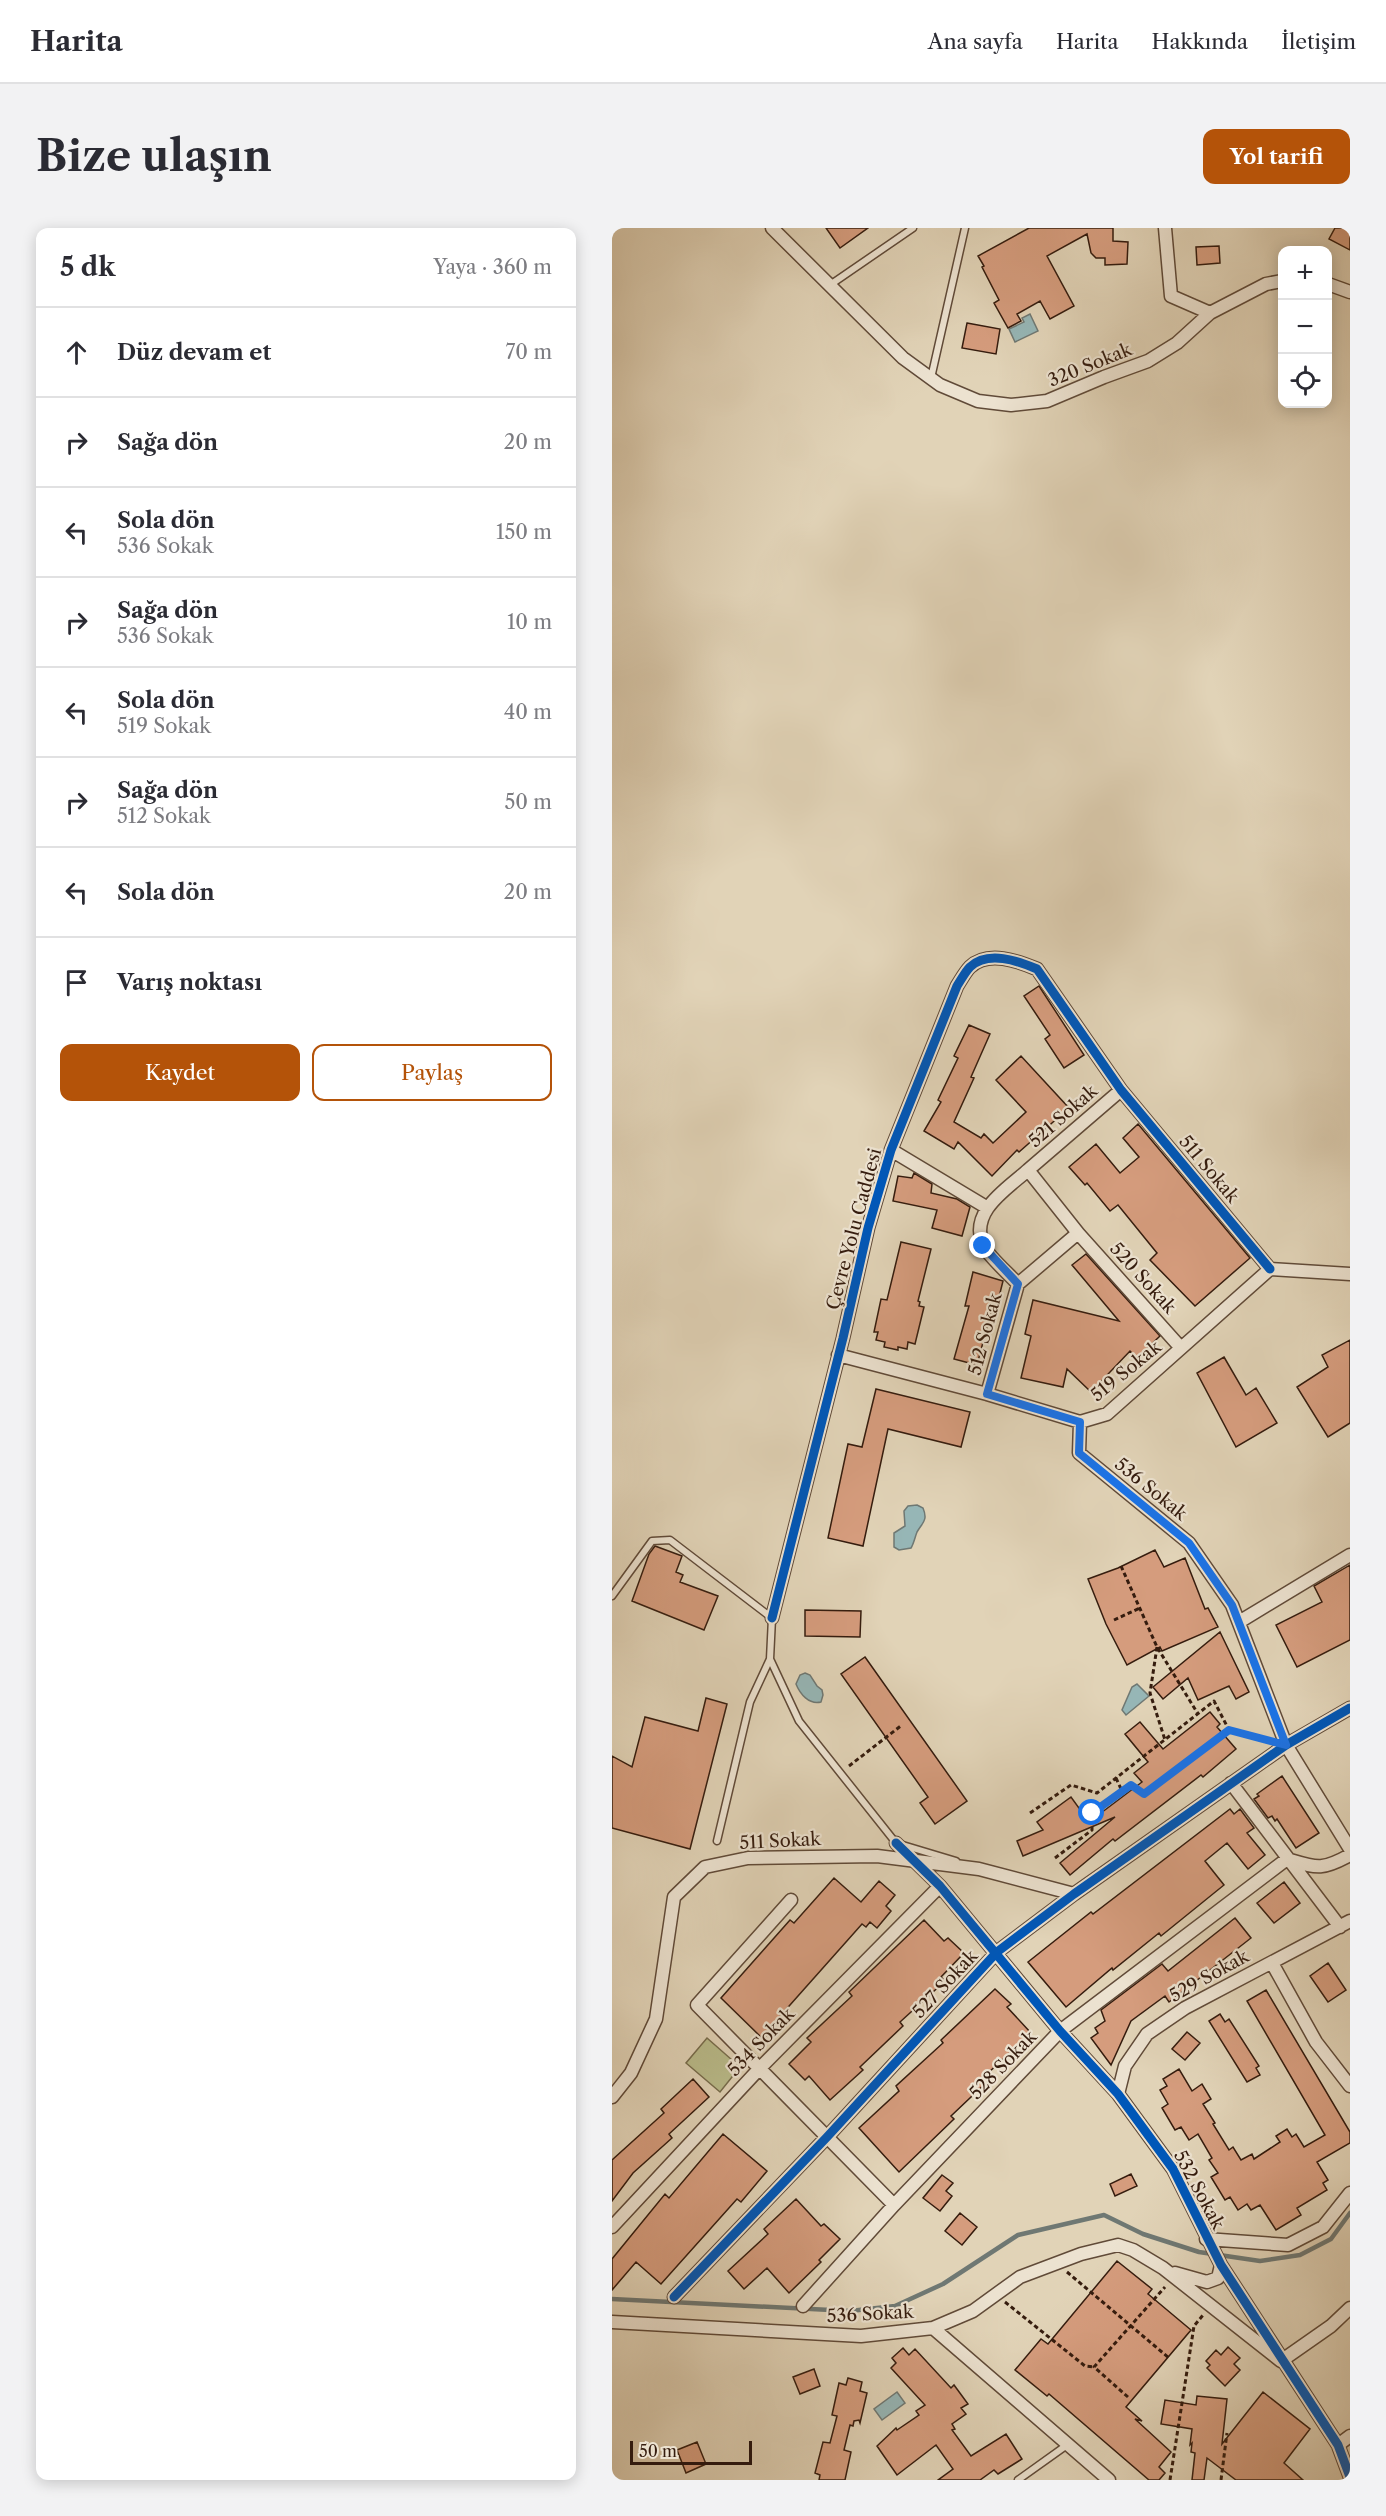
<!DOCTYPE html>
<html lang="tr">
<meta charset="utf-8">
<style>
:root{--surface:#fff;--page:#f2f2f3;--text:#2b2b33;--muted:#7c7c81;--line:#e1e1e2;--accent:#b45309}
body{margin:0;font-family:"Libre Caslon Text",serif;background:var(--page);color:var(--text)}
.controls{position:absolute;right:18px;top:18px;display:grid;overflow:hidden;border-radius:12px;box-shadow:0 3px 15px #0003}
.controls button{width:54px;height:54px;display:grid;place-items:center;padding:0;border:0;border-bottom:2px solid var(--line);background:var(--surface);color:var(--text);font:30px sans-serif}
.scale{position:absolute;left:18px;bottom:15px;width:122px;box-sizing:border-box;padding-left:6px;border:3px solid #351c0e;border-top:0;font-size:16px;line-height:21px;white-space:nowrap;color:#351c0e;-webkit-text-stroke:4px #ece2d0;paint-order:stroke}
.stop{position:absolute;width:18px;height:18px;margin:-14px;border:4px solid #1a73e8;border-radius:50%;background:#fff}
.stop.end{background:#1a73e8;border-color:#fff;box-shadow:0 2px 6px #0008}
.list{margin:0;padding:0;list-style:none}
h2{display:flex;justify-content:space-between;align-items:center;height:78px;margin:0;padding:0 24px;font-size:26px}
h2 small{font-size:20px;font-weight:400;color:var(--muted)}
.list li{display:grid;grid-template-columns:39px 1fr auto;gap:18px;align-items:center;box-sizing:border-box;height:90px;padding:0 24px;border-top:2px solid var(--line)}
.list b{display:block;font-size:22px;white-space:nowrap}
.list p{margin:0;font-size:20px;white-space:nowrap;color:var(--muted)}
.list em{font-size:20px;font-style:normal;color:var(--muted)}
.actions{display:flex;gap:12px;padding:18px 24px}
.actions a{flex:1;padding:14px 0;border:2px solid var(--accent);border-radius:12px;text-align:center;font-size:21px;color:var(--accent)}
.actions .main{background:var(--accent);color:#fff}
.icon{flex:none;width:33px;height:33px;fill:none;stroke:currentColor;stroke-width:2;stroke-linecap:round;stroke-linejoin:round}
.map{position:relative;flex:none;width:738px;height:2252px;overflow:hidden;border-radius:12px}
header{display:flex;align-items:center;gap:36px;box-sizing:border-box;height:84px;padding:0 30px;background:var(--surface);border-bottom:2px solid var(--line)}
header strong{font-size:28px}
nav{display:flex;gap:33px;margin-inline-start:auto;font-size:21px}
.intro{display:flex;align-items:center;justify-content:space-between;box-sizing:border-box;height:144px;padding:0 36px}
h1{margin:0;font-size:42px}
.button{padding:15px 27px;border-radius:12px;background:var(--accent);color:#fff;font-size:21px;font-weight:700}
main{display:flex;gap:36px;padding:0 36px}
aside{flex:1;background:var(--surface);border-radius:12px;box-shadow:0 3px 15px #0003}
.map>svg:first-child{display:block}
.green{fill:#b9bb8a;stroke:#776c4c;stroke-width:1.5}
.water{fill:#96b6b6;stroke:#6f7873;stroke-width:1.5}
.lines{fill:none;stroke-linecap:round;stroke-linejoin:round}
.stream{stroke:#6f7873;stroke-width:4.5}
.building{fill:#d59c7d;stroke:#351c0e;stroke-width:1.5}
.service-casing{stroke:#604a38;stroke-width:9}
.minor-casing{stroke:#604a38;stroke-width:15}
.path{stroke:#351c0e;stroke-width:3;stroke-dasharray:4.5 3;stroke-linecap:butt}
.service{stroke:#ece2d0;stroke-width:6}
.minor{stroke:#ece2d0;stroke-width:12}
.cycleway-casing{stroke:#ece2d0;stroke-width:13}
.cycleway{stroke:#0057b8;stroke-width:9}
.route{stroke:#1a73e8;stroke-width:8}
.labels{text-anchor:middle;stroke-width:4.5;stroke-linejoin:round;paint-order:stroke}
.street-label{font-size:18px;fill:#351c0e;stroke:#ece2d0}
</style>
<header>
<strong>Harita</strong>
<nav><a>Ana sayfa</a><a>Harita</a><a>Hakkında</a><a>İletişim</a></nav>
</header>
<div class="intro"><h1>Bize ulaşın</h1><a class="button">Yol tarifi</a></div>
<main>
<aside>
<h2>5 dk<small>Yaya · 360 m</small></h2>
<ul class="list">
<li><svg class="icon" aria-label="ahead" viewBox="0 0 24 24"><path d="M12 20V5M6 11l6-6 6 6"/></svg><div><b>Düz devam et</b></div><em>70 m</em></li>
<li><svg class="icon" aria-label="right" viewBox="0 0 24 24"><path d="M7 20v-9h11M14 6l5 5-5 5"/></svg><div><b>Sağa dön</b></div><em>20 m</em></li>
<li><svg class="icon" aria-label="left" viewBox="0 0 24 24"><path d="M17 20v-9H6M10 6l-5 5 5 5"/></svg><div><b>Sola dön</b><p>536 Sokak</p></div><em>150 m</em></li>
<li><svg class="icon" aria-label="right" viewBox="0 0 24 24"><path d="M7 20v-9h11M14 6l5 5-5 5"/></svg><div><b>Sağa dön</b><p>536 Sokak</p></div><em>10 m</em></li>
<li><svg class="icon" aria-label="left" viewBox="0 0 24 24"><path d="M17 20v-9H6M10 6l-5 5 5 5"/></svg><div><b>Sola dön</b><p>519 Sokak</p></div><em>40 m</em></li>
<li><svg class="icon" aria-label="right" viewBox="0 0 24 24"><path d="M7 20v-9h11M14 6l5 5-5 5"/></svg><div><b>Sağa dön</b><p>512 Sokak</p></div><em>50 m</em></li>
<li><svg class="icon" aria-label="left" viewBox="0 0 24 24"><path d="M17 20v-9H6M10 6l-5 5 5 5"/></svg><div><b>Sola dön</b></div><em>20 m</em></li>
<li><svg class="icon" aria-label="arrive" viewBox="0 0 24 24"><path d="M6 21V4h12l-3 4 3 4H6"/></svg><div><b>Varış noktası</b></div></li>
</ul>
<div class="actions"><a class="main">Kaydet</a><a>Paylaş</a></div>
</aside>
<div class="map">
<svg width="738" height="2252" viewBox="0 0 738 2252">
<rect width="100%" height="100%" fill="#e1d3b7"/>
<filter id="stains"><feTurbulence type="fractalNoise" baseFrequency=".00333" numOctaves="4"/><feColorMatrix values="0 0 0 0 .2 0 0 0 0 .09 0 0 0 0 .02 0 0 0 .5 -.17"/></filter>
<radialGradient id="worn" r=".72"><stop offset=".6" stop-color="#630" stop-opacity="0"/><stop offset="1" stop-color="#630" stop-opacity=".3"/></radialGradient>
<!-- green -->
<path class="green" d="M95,1810l33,29 -20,25 -34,-29z"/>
<!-- water -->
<path class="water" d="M418,86l8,17 -23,11 -6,-13 15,-7 -2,-4z
M305,1277l6,3c5,12 0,14 -6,24 -2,5 -3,11 -6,16l-12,2 -5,-3v-14l11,-7 -1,-15 4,-5z
M193,1445l5,2 7,11 5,4 1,5 -2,7c-12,3 -21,-8 -25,-18l4,-9z
M525,1456l12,12 -23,19 -4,-5 10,-23z
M285,2164l8,11 -23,17 -8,-11z"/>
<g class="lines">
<!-- stream -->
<path class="stream" d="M0,2071l238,12 45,-5 48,-22 75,-49 86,-20 39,19 56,18 61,9 40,-6 31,-16 19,-26"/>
</g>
<!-- building -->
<path class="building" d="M214,0h42l-28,20z
M417,0h84v13l15,1 -1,22 -22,1v-7h-9l-5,-5 -4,-19 -40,22 27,50 -24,13 -10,-18 -23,13 4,7 -13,7 -14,-25 5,-3 -17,-33 2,-1 -6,-10z
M723,0h15v22l-21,-11z
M607,18l1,17 -23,2 -1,-18z
M355,95l33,6 -4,25 -34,-6z
M427,758l45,69 -20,13 -19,-29 5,-4 -26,-39z
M357,797l21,9 -19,43 3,1 -20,44 27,16 3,-4 9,9 33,-31 -30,-32 25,-24 48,52 -50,44 -2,-2 -25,26 -34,-34 -4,7 -30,-18 17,-29 -3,-2 20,-42 -4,-2z
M526,896l112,134 -55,48 -45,-46 7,-7 -39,-48 -8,6 -23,-28 -2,2 -16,-18 27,-23 24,29 19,-16 -16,-19z
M302,945l18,11 -1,9 26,6 13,8 -8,29 -30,-8 5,-18 -44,-9 5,-25 14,2z
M289,1014l30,7 -13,52 2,1 -1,4 5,1 -9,37 -7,-2 -1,7 -9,-2v3l-14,-3 1,-5 -9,-2 2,-8h-4l7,-33 6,1z
M474,1026l74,82 -23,22 -7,-7 -39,41 -24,-23 -4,18 -42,-9 10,-42 -6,-2 8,-34 86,21 -47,-56z
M361,1044l30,9 -8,32 -4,-1 -14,53 -23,-6 15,-53h-4z
M738,1112v83l-22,14 -31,-50 31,-20 -6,-12z
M612,1129l22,38 10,-7 21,35 -41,24 -39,-74z
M264,1161l94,23 -9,35 -73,-18 -25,117 -35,-8 20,-94 14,3z
M43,1318l27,10 -6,16 7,3 -3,7 38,14 -14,34 -72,-29 17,-47z
M543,1322l9,17 21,-9 20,51 3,-1 10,19 -56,24 -2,-4 -33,18 -21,-41 -18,-45 30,-11z
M738,1337v75l-53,27 -21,-42 46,-23 -8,-16z
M193,1382l56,1 -1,26 -55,-1z
M608,1404l29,60 -13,7 -7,-13 -31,14 -10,-22 -25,21 -10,-12z
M253,1429l102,144 -32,23 -15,-21 8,-6 -87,-123z
M94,1470l21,6 -37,145 -78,-21v-72l20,11 13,-50 53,14z
M598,1484l10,12 -3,3 19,22 -33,28 -2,-2 -86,66 -2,-2 -43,36 -10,-12 55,-46 -92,39 -6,-15 26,-11 -6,-8 34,-25 18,25 53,-40 -8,-9 14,-11 -23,-28 15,-12 23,27z
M670,1548l37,57 -23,15 -19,-29 -2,2 -3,-5 -4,2 -14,-19 5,-3 -2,-2z
M618,1581l4,5 6,-5 14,19 -7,5 18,22 -17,14 -21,-26 -22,18 19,24 -63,51 -2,-3 -46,37 -1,-2 -46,39 -38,-45 63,-50 2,2z
M222,1650l27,24 18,-21 16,14 -9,11 5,5 -14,17 -7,-6 -4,5 -4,-3 -88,99 2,2 -13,14 -42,-41 69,-78 4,3z
M672,1654l16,21 -26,20 -17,-20z
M623,1690l16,20 -82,64 -4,-6 -34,25 -20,44 -20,-27 7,-5 -3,-5 10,-7 -4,-11 61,-46 6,7z
M312,1692l20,21 4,-3 16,15 -23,24 4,4 -45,41 3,4 -43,41 3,3 -33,30 -21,-24 -4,4 -16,-16 22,-22 -4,-4 45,-42 -3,-4z
M716,1735l18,27 -18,12 -18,-26z
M383,1761l16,15 -4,3 24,26 -44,41 4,4 -40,38 3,3 -55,53 -40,-44 40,-37 -3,-5 47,-43 -2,-3z
M654,1762l84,142v11l-33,19 11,18 -5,3 4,7 -30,18 4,7 -25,15 -16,-25 -9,5 -4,-6 -9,6 -8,-13 -5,3 -14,-23 7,-4 -9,-13 3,-2 -14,-24 -9,6 -8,-13 -6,3 -13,-22 6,-4 -8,-14 7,-4 -4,-7 16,-10 13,22 10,-7 9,15 -8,5 12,19 -2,1 16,26 4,-3 8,13 11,-6 2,5 26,-17 -4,-6 11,-7 5,8 4,-3 8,13 21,-12 -78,-134z
M608,1786l5,8 4,-3 30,47 -3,2 4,7 -13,7 -38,-61z
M575,1804l13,11 -15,17 -13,-11z
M81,1851l16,18 -40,37 3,4 -39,35 -21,28v-41l52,-47 -3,-4z
M111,1906l44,37 -26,31 -4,-3 -76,85 -25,-22 -24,28v-31l53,-65 4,4z
M519,1946l6,12 -22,10 -5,-12z
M330,1947l11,8 -7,8 6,5 -12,15 -17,-13z
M184,1971l25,27 3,-2 16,15 -21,21 2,2 -32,31 -22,-25 -23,21 -16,-18 40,-37 -4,-5z
M348,1985l17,14 -15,18 -17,-14z
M505,2033l35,28 -4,5 43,36 -65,77 16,14 -7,-2 36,33 -12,15 6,6 -6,7h-10l-100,-86 -2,2 -32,-26 26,-31 7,5z
M616,2119l12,11 -6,6 6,6 -15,16 -18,-18 3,-3 -4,-4 10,-11 5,5z
M291,2120l6,7 6,-6 36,39 3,-3 14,19 -7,4 5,6 -14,10 3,5 -3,1 19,26 35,-22 16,25 -24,15 -4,-4 -14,10h-42l15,-11 -17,-24 -39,30 -20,-29 19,-18 1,2 22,-15 -3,-4 9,-6 -34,-37 5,-5 -4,-5z
M202,2141l6,17 -20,8 -7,-17z
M236,2150l14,4 -2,9 7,2 -7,30 -1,-3 -5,1 -1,5 -3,-1 -6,25 7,2 -6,28h-26l1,-5 -5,-2 8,-31 7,1 7,-27 -5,-1 7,-32 7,2z
M651,2164l47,37 -26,34 19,17h-67l-29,-22 -3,22h-12l3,-27 -4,-1 1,-9 -2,2 2,-16 -31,-5 4,-24 31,5 1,-9 30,3 -5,45z
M85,2214l9,22 -20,9 -9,-23z"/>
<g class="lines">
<!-- service casing -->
<g class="service-casing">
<path id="service" d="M218,57l83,-57
M319,150l34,-150
M0,1368l40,-55 18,-1 102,78 -2,41 29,62 97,122 60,18
M105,1613l33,-139 20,-43
M406,2252l49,-35"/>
</g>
<!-- minor casing -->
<g class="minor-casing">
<path id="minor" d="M160,0l131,130 37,27 38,16 33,4 36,-4 57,-24 44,-16 29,-18 33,-30 56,-29 16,-3
M553,0l6,68 39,17
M716,56l22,8
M279,922l95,57
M416,942l50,63 -60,51c-9,-10 -30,-28 -35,-39 -14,-34 24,-56 45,-75z
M416,942l93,-80
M466,1005l103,115
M658,1041l80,5
M226,1127l149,39 93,28 27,-8 163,-145
M375,1166l31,-110
M468,1194l-1,31 110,90 43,62 54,140 64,104
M160,1390l71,-280 25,-110 23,-78 66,-164c4,-6 8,-14 13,-19 18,-17 48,-6 67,2l84,121 149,179
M627,1394l111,-67
M619,1555l109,144
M284,1615l44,43 120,145 58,63 55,75 48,96 117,180 12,32
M179,1672l-94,105 197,200
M660,1735l44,79 34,44
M506,1866l7,-28 22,-32 38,-26 165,-87
M0,1869l19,-24 25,-54 18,-122 31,-30 43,-9 129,-2 102,13 95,25
M0,1999l147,-158 181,-183
M594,2011l82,6 35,-18 27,-34
M563,2045l32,9 11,-4 3,-13
M62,2069l153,-160 170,-185 77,-58 212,-149 64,-37
M191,2078l91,-101 166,-174 227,-172c30,9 34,12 63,-4
M0,2094l249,14 72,-8 176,152
M321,2100l40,-17 47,-34 61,-23 37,-9 15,5 30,18 118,93 50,-35 19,-18
M726,2217l12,-9"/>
</g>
<!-- path -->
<path class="path" d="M509,1338l36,81 41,67
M502,1392l26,-12
M545,1419l-7,46 15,47
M237,1538l53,-41
M504,1550l6,13
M418,1585l41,-28 26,8 117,-92 15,29 39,10
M443,1630l37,-28v-17l39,-28 13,9 85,-64
M455,2044l102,86
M393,2074l80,64 9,1
M516,2169l-34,-30 71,-80
M558,2252l24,-154 9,-11
M609,2252l6,-47"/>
<!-- service -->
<use href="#service" class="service"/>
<!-- minor -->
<use href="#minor" class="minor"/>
<!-- cycleway casing -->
<g class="cycleway-casing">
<path id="cycleway" d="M160,1390l71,-280 25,-110 23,-78 66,-164c4,-6 8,-14 13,-19 18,-17 48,-6 67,2l84,121 149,179
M284,1615l44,43 120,145 58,63 55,75 48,96 117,180 12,32
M62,2069l153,-160 170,-185 77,-58 212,-149 64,-37"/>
</g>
<!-- cycleway -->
<use href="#cycleway" class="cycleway"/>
</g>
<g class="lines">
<!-- route -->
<path class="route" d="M371,1018l35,38 -31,110 93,28 -1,31 110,90 43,62 54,140 -57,-15 -85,64 -13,-9 -39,28"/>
</g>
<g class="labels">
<!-- street labels -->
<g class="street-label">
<text transform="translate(478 137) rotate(-22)" y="6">320 Sokak</text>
<text transform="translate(451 888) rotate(-41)" y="6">521 Sokak</text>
<text transform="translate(597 941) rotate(50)" y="6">511 Sokak</text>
<text transform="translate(242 1001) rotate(-75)" y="6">Çevre Yolu Caddesi</text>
<text transform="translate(531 1050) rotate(48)" y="6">520 Sokak</text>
<text transform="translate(373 1106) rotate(-75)" y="6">512 Sokak</text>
<text transform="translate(514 1143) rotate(-39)" y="6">519 Sokak</text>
<text transform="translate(539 1261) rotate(39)" y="6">536 Sokak</text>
<text transform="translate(168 1613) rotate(-3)" y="6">511 Sokak</text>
<text transform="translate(597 1748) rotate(-29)" y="6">529 Sokak</text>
<text transform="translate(333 1756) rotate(-47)" y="6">527 Sokak</text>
<text transform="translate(149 1814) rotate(-46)" y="6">534 Sokak</text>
<text transform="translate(391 1837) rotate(-46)" y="6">528 Sokak</text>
<text transform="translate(587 1962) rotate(62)" y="6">532 Sokak</text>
<text transform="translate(258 2086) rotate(-3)" y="6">536 Sokak</text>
</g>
</g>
<rect width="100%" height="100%" filter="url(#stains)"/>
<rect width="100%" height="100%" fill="url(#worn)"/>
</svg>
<div class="controls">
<button>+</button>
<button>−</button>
<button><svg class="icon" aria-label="locate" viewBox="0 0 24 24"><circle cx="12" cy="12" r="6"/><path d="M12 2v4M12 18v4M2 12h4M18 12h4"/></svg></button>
</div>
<div class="scale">50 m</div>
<div class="stop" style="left:480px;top:1585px"></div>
<div class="stop end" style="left:371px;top:1018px"></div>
</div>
</main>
